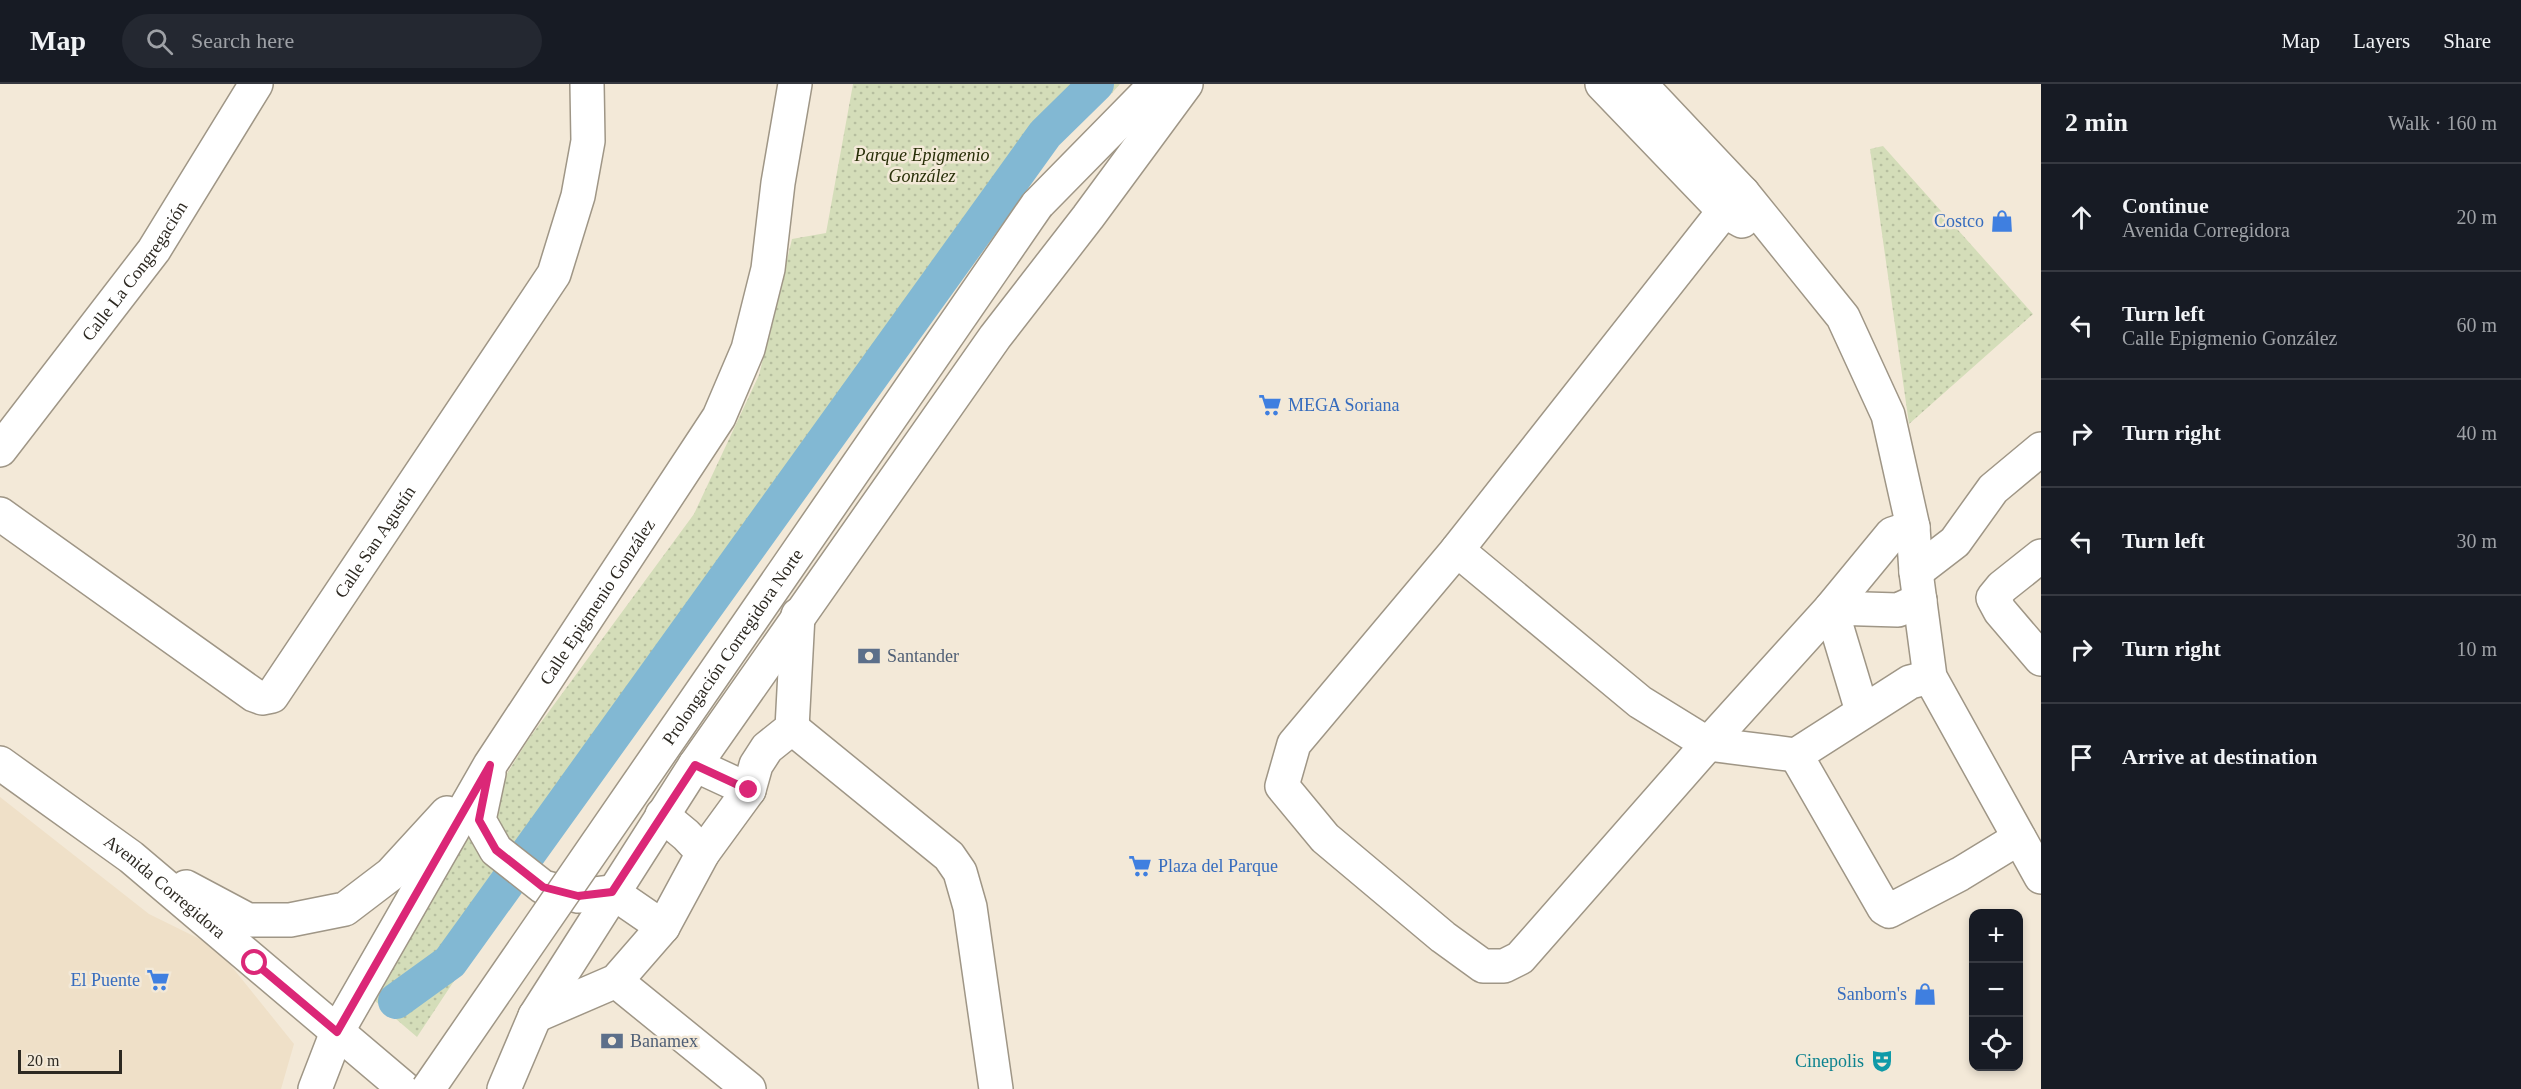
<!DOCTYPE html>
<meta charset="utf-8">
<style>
:root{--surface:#171b24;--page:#242831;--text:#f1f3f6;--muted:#9ea1a6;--line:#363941}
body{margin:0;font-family:Georgia,serif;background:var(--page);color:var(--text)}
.controls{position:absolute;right:18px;bottom:18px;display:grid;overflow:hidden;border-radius:12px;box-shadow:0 3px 9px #0003}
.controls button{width:54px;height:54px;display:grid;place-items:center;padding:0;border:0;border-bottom:2px solid var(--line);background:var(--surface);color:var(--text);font:30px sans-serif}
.scale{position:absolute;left:18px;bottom:15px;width:104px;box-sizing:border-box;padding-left:6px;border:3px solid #2d2922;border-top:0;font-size:16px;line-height:21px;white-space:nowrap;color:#2d2922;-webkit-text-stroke:4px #f3e9d8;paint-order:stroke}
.stop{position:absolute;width:18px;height:18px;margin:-14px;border:4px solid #db2777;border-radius:50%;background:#fff}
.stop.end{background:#db2777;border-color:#fff;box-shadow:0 2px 6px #0008}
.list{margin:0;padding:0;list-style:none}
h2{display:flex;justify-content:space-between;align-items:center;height:78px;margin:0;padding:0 24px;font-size:26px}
h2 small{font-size:20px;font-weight:400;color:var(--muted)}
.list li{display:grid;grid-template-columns:39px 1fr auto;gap:18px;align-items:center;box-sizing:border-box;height:108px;padding:0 24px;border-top:2px solid var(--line)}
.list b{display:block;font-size:22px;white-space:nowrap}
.list p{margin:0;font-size:20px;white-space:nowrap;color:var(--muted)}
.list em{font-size:20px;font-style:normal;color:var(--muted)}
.icon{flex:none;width:33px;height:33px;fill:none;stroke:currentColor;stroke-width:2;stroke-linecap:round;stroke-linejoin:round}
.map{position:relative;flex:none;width:2041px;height:1005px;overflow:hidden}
header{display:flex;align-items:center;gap:36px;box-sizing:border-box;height:84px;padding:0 30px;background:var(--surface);border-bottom:2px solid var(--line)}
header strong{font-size:28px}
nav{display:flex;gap:33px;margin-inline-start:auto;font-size:21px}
.search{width:420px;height:54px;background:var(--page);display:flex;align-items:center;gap:15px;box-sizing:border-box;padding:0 21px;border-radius:33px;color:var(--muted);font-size:22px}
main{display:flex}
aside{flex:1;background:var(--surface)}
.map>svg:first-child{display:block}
.built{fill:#efe0c8}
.green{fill:url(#green-dots)}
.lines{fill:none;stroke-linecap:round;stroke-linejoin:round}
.canal{stroke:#82b8d3;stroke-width:36}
.minor-casing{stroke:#9f9686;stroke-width:36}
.major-casing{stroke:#9f9686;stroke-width:36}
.minor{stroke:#fff;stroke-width:33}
.major{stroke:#fff;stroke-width:33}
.major-bridge-casing{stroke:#9f9686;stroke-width:36;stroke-linecap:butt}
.major-bridge{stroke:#fff;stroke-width:33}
.route{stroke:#db2777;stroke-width:8}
.labels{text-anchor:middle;stroke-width:5;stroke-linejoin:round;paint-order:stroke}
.park-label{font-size:18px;font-style:italic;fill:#282f08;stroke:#f3e9d8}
.shop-label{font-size:18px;fill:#366cbe;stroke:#f3e9d8;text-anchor:end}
.street-label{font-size:18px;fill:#2d2922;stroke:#f3e9d8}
.service-label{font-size:18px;fill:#4e5e75;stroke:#f3e9d8;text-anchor:start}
.culture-label{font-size:18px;fill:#0d838f;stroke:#f3e9d8;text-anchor:end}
</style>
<header>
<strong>Map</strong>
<div class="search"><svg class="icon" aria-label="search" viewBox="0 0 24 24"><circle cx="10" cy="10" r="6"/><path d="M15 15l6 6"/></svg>Search here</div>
<nav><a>Map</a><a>Layers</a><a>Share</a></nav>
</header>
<main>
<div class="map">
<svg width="2041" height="1005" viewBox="0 0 2041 1005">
<defs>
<pattern id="green-dots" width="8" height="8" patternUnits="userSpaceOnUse" patternTransform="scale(1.5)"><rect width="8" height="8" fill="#d4ddb9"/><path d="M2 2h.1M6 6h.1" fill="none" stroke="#b6be9f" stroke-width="1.8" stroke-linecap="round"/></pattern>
</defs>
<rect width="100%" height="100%" fill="#f3e9d8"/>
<!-- built -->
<path class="built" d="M0,713l149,117 67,33 78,97 -13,45h-281z"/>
<!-- green -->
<path class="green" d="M853,0h267l-8,9 -65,37 -318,435 -312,472 -49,-42 160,-255 166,-226 65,-139 33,-136 34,-6z
M1883,62l150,168 -124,110 -39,-275z"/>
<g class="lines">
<!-- canal -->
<path class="canal" d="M396,917l54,-39 595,-828 51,-50"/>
<!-- minor casing -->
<g class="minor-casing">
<g id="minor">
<path d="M1602,0l122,127 18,10"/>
<path d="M1640,0l103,109 100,124 45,98 25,112 3,45 14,105 111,200"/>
<path d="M1743,109l-19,18 -267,339 -163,194 -12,42 43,52 118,99 40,29h21l16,-8 188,-214 123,-136 61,-74 21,-7"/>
<path id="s1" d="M0,366l154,-200 102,-166"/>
<path id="s2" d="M0,430l254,181 8,3 10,-2 282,-422 24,-78 10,-55 -1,-57"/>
<path d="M1457,466l183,152 68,42 88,11 114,-73 20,-5"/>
<path d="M2041,472l-39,31 -9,11 7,13 41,48"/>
<path d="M1916,488l39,-30 38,-53 48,-40"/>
<path d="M1862,627l-31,-103 67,2 22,-10"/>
<path d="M792,644l157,128 11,16 10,35 26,182"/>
<path d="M1796,671l88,153 5,3 71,-37 59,-36"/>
<path d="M695,681l54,25"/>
<path d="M489,689l-10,47 17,30 47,37 35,9 34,-4 51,35"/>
<path d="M662,731l24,20 17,18"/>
<path d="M616,897l133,108"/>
<path d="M535,932l81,-35 47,-54 40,-74 46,-63 7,-25 11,-17 25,-20 6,-113"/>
</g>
</g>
<!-- major casing -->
<g class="major-casing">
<g id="major">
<path d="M1037,121l119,-121"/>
<path id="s3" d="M0,679l131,94 274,232"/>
<path d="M186,803l62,33h42l55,-11 46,-35 56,-61"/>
<path id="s4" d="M315,1005l22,-57 153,-267 229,-348 29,-68 20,-80 10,-86 17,-99"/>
<path d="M504,1005l31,-73 160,-251 300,-428 93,-120 98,-133"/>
</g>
</g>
<!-- minor -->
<use href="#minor" class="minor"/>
<!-- major -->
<use href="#major" class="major"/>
<!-- major-bridge casing -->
<g class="major-bridge-casing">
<g id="major-bridge">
<path id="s5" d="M428,1005l609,-884"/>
</g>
</g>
<!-- major-bridge -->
<use href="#major-bridge" class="major-bridge"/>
</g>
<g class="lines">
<!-- route -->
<path class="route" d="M255,879l82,69 153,-267 -11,55 17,30 47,37 35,9 34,-4 83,-127 54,25"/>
</g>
<!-- icons -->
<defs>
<g id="shop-bare" transform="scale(1.8)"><path d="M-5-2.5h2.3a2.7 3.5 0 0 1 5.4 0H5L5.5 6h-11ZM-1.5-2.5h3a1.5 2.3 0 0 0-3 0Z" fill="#3f7fe0" stroke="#f3e9d8" stroke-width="2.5" paint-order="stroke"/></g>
<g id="supermarket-bare" transform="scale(1.8)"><path d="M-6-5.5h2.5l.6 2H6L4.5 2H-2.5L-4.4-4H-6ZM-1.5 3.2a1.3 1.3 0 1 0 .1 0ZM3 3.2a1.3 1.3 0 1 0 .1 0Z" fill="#3f7fe0" stroke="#f3e9d8" stroke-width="2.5" paint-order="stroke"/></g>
<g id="bank-bare" transform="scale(1.8)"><path d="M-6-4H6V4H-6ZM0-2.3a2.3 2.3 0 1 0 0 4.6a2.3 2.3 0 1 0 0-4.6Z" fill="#5c6f8a" stroke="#f3e9d8" stroke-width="2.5" paint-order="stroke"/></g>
<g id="theatre-bare" transform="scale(1.8)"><path d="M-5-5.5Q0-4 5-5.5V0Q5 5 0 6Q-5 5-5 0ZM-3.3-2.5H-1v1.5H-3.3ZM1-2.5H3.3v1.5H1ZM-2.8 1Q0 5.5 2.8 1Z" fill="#0f9aa8" stroke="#f3e9d8" stroke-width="2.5" paint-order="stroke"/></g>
</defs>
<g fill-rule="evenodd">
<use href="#shop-bare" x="2002" y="137"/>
<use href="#supermarket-bare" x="1270" y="321"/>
<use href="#bank-bare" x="869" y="572"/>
<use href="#supermarket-bare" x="1140" y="782"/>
<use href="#supermarket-bare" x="158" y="896"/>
<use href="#shop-bare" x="1925" y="910"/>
<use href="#bank-bare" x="612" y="957"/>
<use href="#theatre-bare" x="1882" y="977"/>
</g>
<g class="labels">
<!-- park labels -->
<g class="park-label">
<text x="922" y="77">Parque Epigmenio<tspan x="922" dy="21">González</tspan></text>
</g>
<!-- shop labels -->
<g class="shop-label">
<text x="1984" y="143">Costco</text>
<text x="1288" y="327" text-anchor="start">MEGA Soriana</text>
<text x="1158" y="788" text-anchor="start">Plaza del Parque</text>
<text x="140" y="902">El Puente</text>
<text x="1907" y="916">Sanborn's</text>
</g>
<!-- street labels -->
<g class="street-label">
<text dy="6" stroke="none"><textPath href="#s1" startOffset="224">Calle La Congregación</textPath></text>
<text dy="6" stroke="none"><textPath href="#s2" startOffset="516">Calle San Agustín</textPath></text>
<text dy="6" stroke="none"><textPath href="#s4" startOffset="564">Calle Epigmenio González</textPath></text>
<text dy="6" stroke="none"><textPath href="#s5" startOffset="537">Prolongación Corregidora Norte</textPath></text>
<text dy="6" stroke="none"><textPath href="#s3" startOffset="206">Avenida Corregidora</textPath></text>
</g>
<!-- service labels -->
<g class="service-label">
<text x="887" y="578">Santander</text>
<text x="630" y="963">Banamex</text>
</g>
<!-- culture labels -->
<g class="culture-label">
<text x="1864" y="983">Cinepolis</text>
</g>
</g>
</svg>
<div class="controls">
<button>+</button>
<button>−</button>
<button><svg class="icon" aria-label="locate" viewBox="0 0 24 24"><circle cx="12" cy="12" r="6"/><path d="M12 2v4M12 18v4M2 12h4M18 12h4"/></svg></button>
</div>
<div class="scale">20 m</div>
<div class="stop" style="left:255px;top:879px"></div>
<div class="stop end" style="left:749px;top:706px"></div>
</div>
<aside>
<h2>2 min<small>Walk · 160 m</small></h2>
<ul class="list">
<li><svg class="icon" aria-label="ahead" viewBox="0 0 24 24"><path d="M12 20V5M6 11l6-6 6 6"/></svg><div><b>Continue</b><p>Avenida Corregidora</p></div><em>20 m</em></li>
<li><svg class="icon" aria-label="left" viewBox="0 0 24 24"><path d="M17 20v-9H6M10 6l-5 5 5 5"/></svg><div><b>Turn left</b><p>Calle Epigmenio González</p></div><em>60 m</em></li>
<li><svg class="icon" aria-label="right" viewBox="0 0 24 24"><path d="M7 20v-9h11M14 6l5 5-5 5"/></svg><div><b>Turn right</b></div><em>40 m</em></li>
<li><svg class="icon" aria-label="left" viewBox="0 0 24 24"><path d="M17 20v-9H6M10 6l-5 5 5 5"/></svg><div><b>Turn left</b></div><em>30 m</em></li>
<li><svg class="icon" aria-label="right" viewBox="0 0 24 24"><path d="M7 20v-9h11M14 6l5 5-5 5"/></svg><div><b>Turn right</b></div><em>10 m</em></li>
<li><svg class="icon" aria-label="arrive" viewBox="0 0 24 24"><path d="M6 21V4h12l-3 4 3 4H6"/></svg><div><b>Arrive at destination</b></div></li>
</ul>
</aside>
</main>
